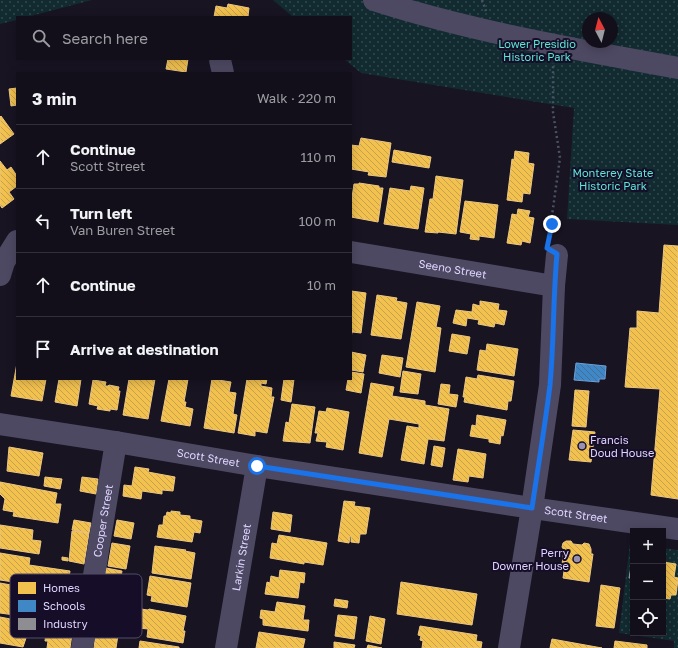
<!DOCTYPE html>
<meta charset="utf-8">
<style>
:root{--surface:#120f1a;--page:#1f1d27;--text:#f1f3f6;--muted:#9c9ca2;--line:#312f39}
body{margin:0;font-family:"Golos Text",sans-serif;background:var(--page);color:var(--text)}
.controls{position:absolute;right:12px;bottom:12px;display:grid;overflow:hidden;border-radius:0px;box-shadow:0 2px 10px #0003}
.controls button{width:36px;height:36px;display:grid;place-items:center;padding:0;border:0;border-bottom:1px solid var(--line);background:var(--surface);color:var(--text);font:20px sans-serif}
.compass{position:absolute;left:582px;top:12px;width:36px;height:36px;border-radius:50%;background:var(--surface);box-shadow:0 2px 10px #0003;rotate:353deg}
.stop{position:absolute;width:12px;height:12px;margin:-9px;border:3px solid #1a73e8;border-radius:50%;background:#fff}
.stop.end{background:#1a73e8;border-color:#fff;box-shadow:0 1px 4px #0008}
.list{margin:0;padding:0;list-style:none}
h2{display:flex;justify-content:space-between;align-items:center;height:52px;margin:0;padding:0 16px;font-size:17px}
h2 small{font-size:13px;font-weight:400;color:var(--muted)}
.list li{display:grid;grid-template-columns:26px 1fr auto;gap:12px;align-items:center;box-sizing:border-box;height:64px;padding:0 16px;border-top:1px solid var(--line)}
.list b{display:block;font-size:15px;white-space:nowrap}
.list p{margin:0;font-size:13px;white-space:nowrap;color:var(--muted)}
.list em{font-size:13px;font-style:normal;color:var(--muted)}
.icon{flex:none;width:22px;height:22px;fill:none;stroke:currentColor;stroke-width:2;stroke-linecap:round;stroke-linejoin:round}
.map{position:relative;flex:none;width:678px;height:648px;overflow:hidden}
.search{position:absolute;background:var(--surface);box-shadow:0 2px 10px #0003;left:16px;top:16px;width:336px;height:44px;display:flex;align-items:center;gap:10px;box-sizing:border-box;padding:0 14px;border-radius:0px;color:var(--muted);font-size:15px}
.panel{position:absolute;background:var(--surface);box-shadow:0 2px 10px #0003;left:16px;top:72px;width:336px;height:308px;border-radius:0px}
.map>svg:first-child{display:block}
.park{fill:url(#park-dots);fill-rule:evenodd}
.homes{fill:url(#homes-back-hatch);stroke:#ecc783}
.schools{fill:url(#schools-back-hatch);stroke:#6f9fd6}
.industry{fill:url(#industry-back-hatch);stroke:#a6a3b3}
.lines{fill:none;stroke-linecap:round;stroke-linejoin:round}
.path{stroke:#485364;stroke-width:2.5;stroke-dasharray:2 3;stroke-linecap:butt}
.minor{stroke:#4e4963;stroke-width:22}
.route{stroke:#1a73e8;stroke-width:5}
.poi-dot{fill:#9991b2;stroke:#160e28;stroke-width:1.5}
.labels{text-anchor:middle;stroke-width:4;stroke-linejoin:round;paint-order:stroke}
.park-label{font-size:11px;fill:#5ae6d5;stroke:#160e28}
.street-label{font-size:11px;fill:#dfd5ff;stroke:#160e28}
.poi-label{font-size:11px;fill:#dfd5ff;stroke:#160e28;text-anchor:start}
.key{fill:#160e28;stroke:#524a68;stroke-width:1}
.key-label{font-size:11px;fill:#dfd5ff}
</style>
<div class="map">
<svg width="678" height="648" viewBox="0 0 678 648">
<defs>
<pattern id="park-dots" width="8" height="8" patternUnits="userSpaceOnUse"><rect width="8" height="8" fill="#122b30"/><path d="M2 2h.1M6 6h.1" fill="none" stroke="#34494f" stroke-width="1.8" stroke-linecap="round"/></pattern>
<pattern id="homes-back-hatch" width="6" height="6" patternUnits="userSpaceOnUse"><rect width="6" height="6" fill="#f2c14e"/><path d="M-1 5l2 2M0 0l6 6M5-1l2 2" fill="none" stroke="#c6a14e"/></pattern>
<pattern id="schools-back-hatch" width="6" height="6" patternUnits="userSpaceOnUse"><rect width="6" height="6" fill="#3f88c5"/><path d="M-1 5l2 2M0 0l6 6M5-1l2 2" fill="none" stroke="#406f9b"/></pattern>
<pattern id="industry-back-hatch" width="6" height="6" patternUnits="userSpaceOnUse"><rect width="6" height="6" fill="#8d8d92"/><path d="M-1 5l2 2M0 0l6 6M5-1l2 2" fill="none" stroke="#77767d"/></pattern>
</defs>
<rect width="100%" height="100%" fill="#181422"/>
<!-- park -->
<path class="park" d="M0,0h92l-65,17h-10v3l-17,4z
M273,0h405v225l-111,-6 7,-111 -213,-35 -17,-14h7v-42h-58zM588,18h24v24h-24z
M630,543h3v90h30v-85l15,2v98h-4v-7l-55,-8z"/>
<!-- homes -->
<path class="homes" d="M228,4l21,4 -1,8 2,1h-36l2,-11 11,2z
M168,59h20l-2,13 -20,-3z
M17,88v17l-6,1 -2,-17z
M1,116l13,18 -14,10v-27z
M361,138l30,5 -5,34 -18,-2 1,-3 -18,-3v-24l8,1z
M394,150l37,7 -2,11 -37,-6z
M515,151l14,2 -1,10 6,1 -4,30 -7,-1 -1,9 -15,-2 5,-41 2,1z
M0,161l7,9 4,-3 6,9v10l-8,6 5,7 -12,9 -2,-3z
M436,176l27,4 -7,54 -18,-2v1l-13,-1 5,-33h3z
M359,183l20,3v2h4l-5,34 -27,-5v-13l3,-20h5z
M411,186l13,2 -6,41 -34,-5 6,-36 20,3z
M465,201l33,4 -4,33 -15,-2v4l-9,-1 1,-5 -11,-2z
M518,209l12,2 -2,6 6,1 -4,25 -8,-2 -1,4 -14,-2 5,-29 5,1z
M664,245l14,1v253l-27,-4 9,-106 -35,-2 5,-59h7v-17l22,2z
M351,291l15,2 -5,40 -9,-1 -1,6z
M377,295l20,3 -1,3 11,2 -6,36 -30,-4z
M480,301l19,3 -1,6 9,1 -3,14 -9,-2 -1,4 -16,-3 1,-4 -12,-2 -1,8 -13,-3 3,-13 16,2 1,-8 7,2z
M417,302l23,4 -4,21 5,1 -6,44 -29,-5z
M452,334l18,3 -3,17 -18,-3z
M487,344l31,5 -4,27 -37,-6 3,-20 6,1z
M351,352l15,3 -3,17 -12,-2z
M382,355l21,3 -3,19 -21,-4z
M17,363v16h29l-4,22 -31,-5z
M403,371l18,3 -3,20 -18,-2z
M351,372l13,2 -3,19 -15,-3 2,-11h3z
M478,375l36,6 -3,20h-3l-1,9 -43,-8 1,-5h-2l3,-20 11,2z
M59,379h22l-4,27 -22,-4z
M129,379h26l-7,40 -25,-4z
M169,379h19l-4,23h2l-1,5 8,2 -3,17 -29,-5z
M212,379l19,3 -2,10 7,1 -3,21 4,1 -3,18 -30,-5z
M247,379h20l-1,5 -5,-1v3l11,2 -1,9h3l-7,36 -12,-2v5l-17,-3z
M284,379h10l-3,23 -10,-2z
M93,380l13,2 -1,4h3l1,-1 10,2 -1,4h2l-3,19 -7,-1v2l-13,-2 1,-3 -9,-2z
M371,383l23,4 -2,9 33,5v4l24,4 -5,32 -16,-2 -4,25 -23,-4 6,-34 12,2v-4l-30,-5 -7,38 -23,-4z
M441,384l9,1 -1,9 9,1 -2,12 -18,-3z
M575,390l14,1 -3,36 -14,-1z
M292,404l23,3 -5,36 -27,-2 3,-19 3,1z
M327,408l22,4 -6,38 -17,-3 1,-5 -11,-1 2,-8h-3l4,-22 7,1z
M477,415l29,5 -3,16 -2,-1 -1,9 -11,-2v-3l-19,-3 2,-11 4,1z
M573,430l22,2 -4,30 -22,-2z
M434,446l11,2 -3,19 -11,-2z
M9,447l34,6 -4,23 -32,-5z
M458,449l28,5 -3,24 -14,-2 -1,6 -15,-2z
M135,467l14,2 -1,3 27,5 -2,14 -11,-1v4l-20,-3 -1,8 -18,-3 1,-11 8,1z
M45,477l17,2 -2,10 -16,-3z
M82,477l16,2 -2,15 -16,-3z
M0,482l57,11 -2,11h6l-3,19 -45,-7 1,-4 -11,-2 2,-11 -5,-5z
M344,501l11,1 -1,4 16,2 -4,26h-6l-1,9 -8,-1v-6h-1l-1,7 -11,-2z
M171,511l9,1v3l10,1v3l12,2 -2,12 -6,-1 -2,10 -35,-5 2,-12h4l1,-9h2l1,-4 4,1z
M273,512l19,3 -2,17 -19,-3z
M74,520l17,3 -2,10 -17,-3z
M117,520l17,3 -3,16 -17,-3z
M0,525l33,5 -1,10 9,1 -2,13 -39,-6z
M72,531l17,2 -5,31 -15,-3z
M279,535l48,8 -4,22 -19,-3v2l-34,-6 2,-15 5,1z
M566,541h5l2,3 9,1 2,-2 5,1 2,5v5h2l-4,28 -26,-4 2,-14h-3l2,-14 -2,-3 1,-4z
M112,543l18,3 -4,23 -18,-3z
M155,546l31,4 -1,1 10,2 -4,26 -39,-6z
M0,553l30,5 -1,7 41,6 -3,19 -67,-10z
M62,557l6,1v3l-6,-1z
M663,562l13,2 -2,13 4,1v1l-2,16h-5l-1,4 -7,-1z
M106,568l16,3 -5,30 -16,-2z
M280,570l25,3 -1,10 -4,-1 -2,16 -33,-4 2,-12 3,1 1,-7 8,2z
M150,576l41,7 -4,24 -36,-6 1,-5 -5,-1z
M401,582l76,12 -5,31 -75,-11z
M0,583l33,6 -4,28 -29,-4z
M601,585l19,3 -6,40 -18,-2z
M335,599l13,2 -1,7 -13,-2z
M277,602l28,4 -2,14h6l-1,11 -45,-6v-6l-3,-1 1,-8 14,2z
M141,609l7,1 1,-1 37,7 -3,15h2l-2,12 -36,-6 1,-8 -10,-1z
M338,615l19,2 -3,22 -19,-3z
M370,616l15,3 -4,25 -15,-3z
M0,617l26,5 1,13 -4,12 -23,-4z
M420,626l57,9 -1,6 6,1 -1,6h-59l1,-7 -3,-1 1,-4 -3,-1z
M46,632l18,3 1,-3 7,2 -2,14h-23l1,-7h-3z
M259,632l46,7 -2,9h-47z
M96,633l12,2 1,-2 9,2 -2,13h-22z
M552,639l50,9h-52z
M140,641l39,6v1h-40z
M615,641l32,4v3h-33z
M334,642l21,3 -1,3h-20z
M368,645l14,3h-15z"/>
<!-- schools -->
<path class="schools" d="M576,363l30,3 -1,13h-6v3l-25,-2z"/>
<!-- industry -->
<path class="industry" d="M632,561h1v17h-4z"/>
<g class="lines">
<!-- path -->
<path class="path" d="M482,0l4,11
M549,237l11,-79 -7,-46v-49"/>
<!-- minor -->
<g class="minor">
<path d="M374,0c99,32 202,49 304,68"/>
<path d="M220,60l3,13"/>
<path id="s1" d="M351,252l203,34"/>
<path d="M0,275l4,-13 13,-21"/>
<path id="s2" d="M0,424l116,18 141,24 275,42 146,21"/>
<path id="s3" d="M82,648l34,-206"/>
<path id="s4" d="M226,648l31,-182"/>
<path d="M509,648l23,-140 18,-123 4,-99 3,-31"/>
</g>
</g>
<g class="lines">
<!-- route -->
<path class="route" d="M257,466l275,42c6,-41 13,-82 18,-123 4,-43 3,-87 7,-131l-10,-6 5,-24"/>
</g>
<!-- markers -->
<g class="poi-dot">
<circle cx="582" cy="446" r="4"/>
<circle cx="577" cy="559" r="4"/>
</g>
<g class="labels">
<!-- park labels -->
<g class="park-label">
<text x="537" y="48">Lower Presidio<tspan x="537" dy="13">Historic Park</tspan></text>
<text x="613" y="177">Monterey State<tspan x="613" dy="13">Historic Park</tspan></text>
</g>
<!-- street labels -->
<g class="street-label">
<text dy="4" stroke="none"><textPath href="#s1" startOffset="103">Seeno Street</textPath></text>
<text dy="4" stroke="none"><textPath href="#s2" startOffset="211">Scott Street</textPath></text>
<text dy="4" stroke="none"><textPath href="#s2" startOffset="583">Scott Street</textPath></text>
<text dy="4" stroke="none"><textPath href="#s3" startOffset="129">Cooper Street</textPath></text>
<text dy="4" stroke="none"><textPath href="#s4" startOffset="92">Larkin Street</textPath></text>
</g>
<!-- poi labels -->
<g class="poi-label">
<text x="590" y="444">Francis<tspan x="590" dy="13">Doud House</tspan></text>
<text x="569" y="557" text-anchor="end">Perry<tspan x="569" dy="13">Downer House</tspan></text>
</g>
</g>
<!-- legend -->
<rect x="10" y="574" width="132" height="64" rx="6" class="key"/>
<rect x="18" y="582" width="18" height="12" fill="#f2c14e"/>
<rect x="18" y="600" width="18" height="12" fill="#3f88c5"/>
<rect x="18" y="618" width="18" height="12" fill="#8d8d92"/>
<g class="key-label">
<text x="43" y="592">Homes</text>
<text x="43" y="610">Schools</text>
<text x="43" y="628">Industry</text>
</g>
</svg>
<div class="controls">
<button>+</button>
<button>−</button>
<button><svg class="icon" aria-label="locate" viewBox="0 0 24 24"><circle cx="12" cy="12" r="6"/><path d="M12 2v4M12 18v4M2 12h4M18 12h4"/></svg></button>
</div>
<svg class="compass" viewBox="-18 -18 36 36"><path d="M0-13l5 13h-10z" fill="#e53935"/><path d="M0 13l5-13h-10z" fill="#9c9ca2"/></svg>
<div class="stop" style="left:257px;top:466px"></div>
<div class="stop end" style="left:552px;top:224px"></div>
<div class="search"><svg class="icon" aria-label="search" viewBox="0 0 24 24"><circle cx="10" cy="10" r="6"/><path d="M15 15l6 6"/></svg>Search here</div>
<section class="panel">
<h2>3 min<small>Walk · 220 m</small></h2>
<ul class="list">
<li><svg class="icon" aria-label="ahead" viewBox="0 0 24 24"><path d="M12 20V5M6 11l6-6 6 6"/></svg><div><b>Continue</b><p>Scott Street</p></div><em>110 m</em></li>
<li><svg class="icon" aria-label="left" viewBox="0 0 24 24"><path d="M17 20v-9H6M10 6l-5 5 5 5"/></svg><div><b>Turn left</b><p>Van Buren Street</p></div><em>100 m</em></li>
<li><svg class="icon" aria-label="ahead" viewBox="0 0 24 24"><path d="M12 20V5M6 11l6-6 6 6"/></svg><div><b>Continue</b></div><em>10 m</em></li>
<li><svg class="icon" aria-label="arrive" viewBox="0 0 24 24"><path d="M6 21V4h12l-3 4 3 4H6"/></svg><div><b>Arrive at destination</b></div></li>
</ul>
</section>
</div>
